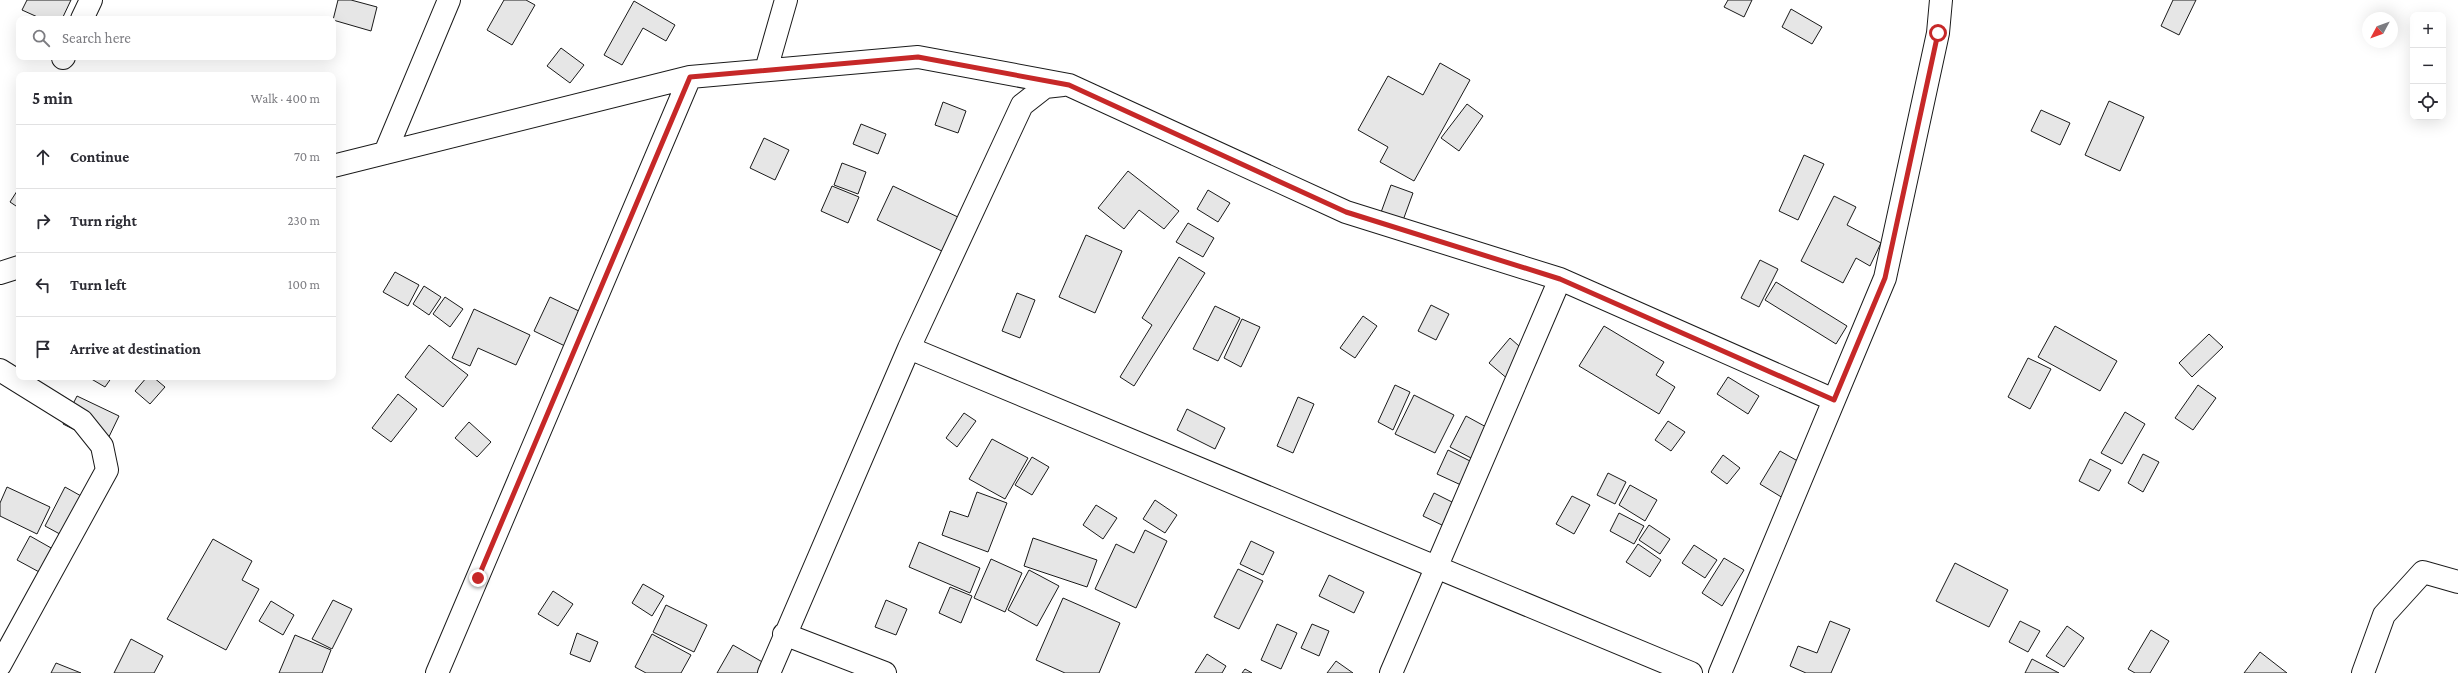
<!DOCTYPE html>
<meta charset="utf-8">
<style>
:root{--surface:#fff;--page:#f2f2f3;--text:#2b2b33;--muted:#7c7c81;--line:#e1e1e2}
body{margin:0;font-family:"Crimson Pro",serif;background:var(--page);color:var(--text)}
.controls{position:absolute;right:12px;top:12px;display:grid;overflow:hidden;border-radius:8px;box-shadow:0 4px 16px #0002}
.controls button{width:36px;height:36px;display:grid;place-items:center;padding:0;border:0;border-bottom:1px solid var(--line);background:var(--surface);color:var(--text);font:20px sans-serif}
.compass{position:absolute;left:2362px;top:12px;width:36px;height:36px;border-radius:50%;background:var(--surface);box-shadow:0 4px 16px #0002;rotate:229deg}
.stop{position:absolute;width:12px;height:12px;margin:-9px;border:3px solid #c62828;border-radius:50%;background:#fff}
.stop.end{background:#c62828;border-color:#fff;box-shadow:0 1px 4px #0008}
.list{margin:0;padding:0;list-style:none}
h2{display:flex;justify-content:space-between;align-items:center;height:52px;margin:0;padding:0 16px;font-size:17px}
h2 small{font-size:13px;font-weight:400;color:var(--muted)}
.list li{display:grid;grid-template-columns:26px 1fr auto;gap:12px;align-items:center;box-sizing:border-box;height:64px;padding:0 16px;border-top:1px solid var(--line)}
.list b{display:block;font-size:15px;white-space:nowrap}
.list em{font-size:13px;font-style:normal;color:var(--muted)}
.icon{flex:none;width:22px;height:22px;fill:none;stroke:currentColor;stroke-width:2;stroke-linecap:round;stroke-linejoin:round}
.map{position:relative;flex:none;width:2458px;height:673px;overflow:hidden}
.search{position:absolute;background:var(--surface);box-shadow:0 4px 16px #0002;left:16px;top:16px;width:320px;height:44px;display:flex;align-items:center;gap:10px;box-sizing:border-box;padding:0 14px;border-radius:8px;color:var(--muted);font-size:15px}
.panel{position:absolute;background:var(--surface);box-shadow:0 4px 16px #0002;left:16px;top:72px;width:320px;height:308px;border-radius:8px}
.map>svg:first-child{display:block}
.building{fill:#e6e6e6;stroke:#1a1a1a}
.lines{fill:none;stroke-linecap:round;stroke-linejoin:round}
.street-casing{stroke:#1a1a1a;stroke-width:24}
.street{stroke:#fff;stroke-width:22}
.route{stroke:#c62828;stroke-width:5}
</style>
<div class="map">
<svg width="2458" height="673" viewBox="0 0 2458 673">
<rect width="100%" height="100%" fill="#fff"/>
<!-- building -->
<path class="building" d="M27,0h44l-9,19h-20l-20,-9z
M338,0h13l26,7 -6,24 -38,-11z
M504,0h22l9,5 -23,40 -25,-15z
M1728,0h24l-8,17 -20,-10z
M2173,0h23l-17,35 -18,-9z
M634,1l41,24 -9,16 -23,-13 -21,37 -18,-10z
M1791,9l31,18 -10,17 -30,-17z
M561,48l23,17 -14,18 -23,-17z
M1440,63l30,17 -56,101 -34,-19 8,-15 -30,-17 30,-54 35,19z
M2109,101l35,16 -24,54 -35,-16z
M943,102l23,9 -8,22 -23,-8z
M1467,104l16,12 -24,35 -18,-13z
M2041,110l29,13 -10,22 -29,-14z
M861,124l25,10 -8,20 -25,-10z
M764,138l25,12 -14,30 -25,-12z
M1804,155l20,9 -26,56 -19,-9z
M842,163l24,9 -8,22 -24,-9z
M1128,171l51,40 -15,18 -25,-19 -15,19 -26,-21z
M1391,185l22,8 -15,41 -22,-8z
M832,186l27,11 -11,26 -27,-12z
M893,186l69,33 -16,34 -69,-33z
M19,188v20l-9,-6z
M1208,190l22,13 -12,19 -21,-13z
M1834,196l22,11 -9,18 34,18 -11,23 -14,-8 -13,25 -42,-22z
M1188,223l26,15 -11,19 -27,-15z
M1086,235l36,16 -27,62 -36,-16z
M1179,257l26,16 -71,113 -14,-9 32,-52 -10,-7z
M1760,260l18,9 -19,38 -18,-9z
M395,272l24,13 -11,21 -25,-14z
M1776,282l71,44 -11,18 -71,-44z
M424,286l17,11 -12,18 -16,-11z
M1017,293l18,7 -15,38 -18,-7z
M445,297l18,12 -13,18 -17,-13z
M550,297l33,16 -16,34 -33,-16z
M1431,305l18,9 -13,26 -18,-9z
M1215,306l25,12 -22,43 -25,-12z
M474,309l56,26 -14,30 -38,-17 -8,18 -18,-8z
M1363,316l14,10 -22,32 -15,-10z
M1242,319l18,8 -19,40 -17,-9z
M1604,326l60,36 -8,13 19,12 -16,27 -80,-48z
M2055,326l62,35 -17,30 -62,-34z
M2209,334l14,13 -31,30 -13,-14z
M1510,338l27,24 -21,24 -27,-23z
M429,345l39,30 -25,32 -38,-30z
M2028,358l23,11 -21,40 -22,-12z
M88,377h24l-7,10z
M147,377h6l12,10 -15,17 -15,-13z
M1728,377l31,19 -11,18 -31,-20z
M1395,385l15,7 -17,38 -15,-8z
M2198,385l18,13 -23,32 -18,-12z
M398,394l19,15 -26,33 -19,-14z
M1414,395l40,20 -19,38 -40,-19z
M77,396l42,20 -14,29 -42,-21z
M1298,397l16,7 -21,49 -16,-7z
M1187,409l38,19 -10,21 -38,-19z
M2125,412l20,12 -23,40 -21,-11z
M964,413l12,8 -19,26 -11,-9z
M1466,416l22,12 -15,31 -23,-12z
M1668,421l17,11 -14,19 -16,-11z
M469,422l22,20 -14,15 -22,-19z
M992,439l36,19 -23,41 -36,-20z
M1448,450l24,12 -11,23 -24,-11z
M1780,451l23,13 -20,34 -23,-14z
M2143,454l16,8 -16,30 -15,-9z
M1723,455l17,13 -13,16 -16,-12z
M1032,457l17,10 -17,28 -17,-10z
M2090,459l21,11 -12,21 -20,-10z
M1608,473l18,9 -11,22 -18,-9z
M1630,485l27,15 -12,21 -26,-16z
M7,487l43,20 -13,27 -37,-18v-13z
M65,487l25,14 -21,38 -24,-13z
M977,492l30,11 -19,49 -46,-17 8,-24 18,6z
M1434,493l20,10 -10,23 -21,-10z
M1572,496l18,9 -16,29 -18,-10z
M1155,500l22,15 -12,18 -22,-14z
M1096,505l21,13 -14,21 -20,-14z
M1619,513l25,13 -10,18 -24,-13z
M1649,525l21,14 -10,15 -21,-14z
M1145,530l22,11 -31,67 -41,-19 21,-45 18,9z
M30,536l37,21 -13,23 -37,-20z
M1033,538l64,22 -10,27 -63,-21z
M213,539l39,22 -10,19 17,9 -33,61 -59,-31z
M1251,541l23,11 -11,23 -23,-11z
M919,542l61,26 -10,25 -61,-26z
M1638,544l23,16 -11,17 -24,-15z
M1694,545l23,15 -12,18 -23,-15z
M1724,558l20,12 -22,36 -20,-13z
M991,559l31,14 -17,39 -31,-14z
M1955,563l53,27 -19,37 -53,-26z
M1238,569l25,12 -24,48 -25,-12z
M1029,570l30,16 -22,40 -29,-16z
M1329,575l35,17 -10,21 -35,-17z
M643,584l21,12 -12,20 -20,-13z
M950,587l22,9 -11,27 -22,-10z
M553,591l20,13 -15,22 -20,-12z
M1063,598l57,25 -21,50h-34l-29,-13z
M333,600l19,9 -20,40 -20,-10z
M886,600l21,9 -11,26 -21,-8z
M271,601l23,14 -11,20 -24,-14z
M666,605l41,20 -13,27 -41,-20z
M1830,621l20,8 -19,44h-25l-16,-7 8,-20 19,7z
M2020,621l20,10 -12,21 -19,-10z
M1277,624l20,9 -16,36 -20,-9z
M1312,624l17,7 -10,25 -18,-8z
M2067,626l17,12 -20,29 -18,-11z
M2151,630l18,11 -19,32h-15l-7,-4z
M577,633l21,9 -8,20 -20,-8z
M652,634l39,21 -10,18h-35l-11,-6z
M295,635l36,15 -9,23h-43z
M131,639l32,17 -9,17h-40z
M733,645l38,22 -3,6h-51z
M2260,652l27,21h-43z
M1207,654l19,12 -4,7h-27z
M2032,659l27,14h-34z
M1336,661l17,12h-26z
M56,663l25,10h-30z
M1245,669l7,4h-10z"/>
<g class="lines">
<!-- street casing -->
<g class="street-casing">
<path id="street" d="M82,19l9,-19
M63,58l1,-1
M766,70l20,-70
M385,153l64,-153
M333,166l357,-89 228,-20 151,28 277,127 214,67 274,121
M0,273l19,-6
M909,348l782,325
M0,370l82,51 20,25 5,24 -107,195
M784,634l101,39
M437,673l253,-596
M769,673l140,-325 113,-243 23,-18 18,-2
M1391,673l169,-394
M1720,673l165,-395 53,-245 3,-33
M2363,673l21,-58 39,-43 35,10"/>
</g>
<!-- street -->
<use href="#street" class="street"/>
</g>
<g class="lines">
<!-- route -->
<path class="route" d="M478,578l212,-501 228,-20 151,28 277,127 214,67 274,121 51,-122 53,-245"/>
</g>
</svg>
<div class="controls">
<button>+</button>
<button>−</button>
<button><svg class="icon" aria-label="locate" viewBox="0 0 24 24"><circle cx="12" cy="12" r="6"/><path d="M12 2v4M12 18v4M2 12h4M18 12h4"/></svg></button>
</div>
<svg class="compass" viewBox="-18 -18 36 36"><path d="M0-13l5 13h-10z" fill="#e53935"/><path d="M0 13l5-13h-10z" fill="#7c7c81"/></svg>
<div class="stop" style="left:1938px;top:33px"></div>
<div class="stop end" style="left:478px;top:578px"></div>
<div class="search"><svg class="icon" aria-label="search" viewBox="0 0 24 24"><circle cx="10" cy="10" r="6"/><path d="M15 15l6 6"/></svg>Search here</div>
<section class="panel">
<h2>5 min<small>Walk · 400 m</small></h2>
<ul class="list">
<li><svg class="icon" aria-label="ahead" viewBox="0 0 24 24"><path d="M12 20V5M6 11l6-6 6 6"/></svg><div><b>Continue</b></div><em>70 m</em></li>
<li><svg class="icon" aria-label="right" viewBox="0 0 24 24"><path d="M7 20v-9h11M14 6l5 5-5 5"/></svg><div><b>Turn right</b></div><em>230 m</em></li>
<li><svg class="icon" aria-label="left" viewBox="0 0 24 24"><path d="M17 20v-9H6M10 6l-5 5 5 5"/></svg><div><b>Turn left</b></div><em>100 m</em></li>
<li><svg class="icon" aria-label="arrive" viewBox="0 0 24 24"><path d="M6 21V4h12l-3 4 3 4H6"/></svg><div><b>Arrive at destination</b></div></li>
</ul>
</section>
</div>
